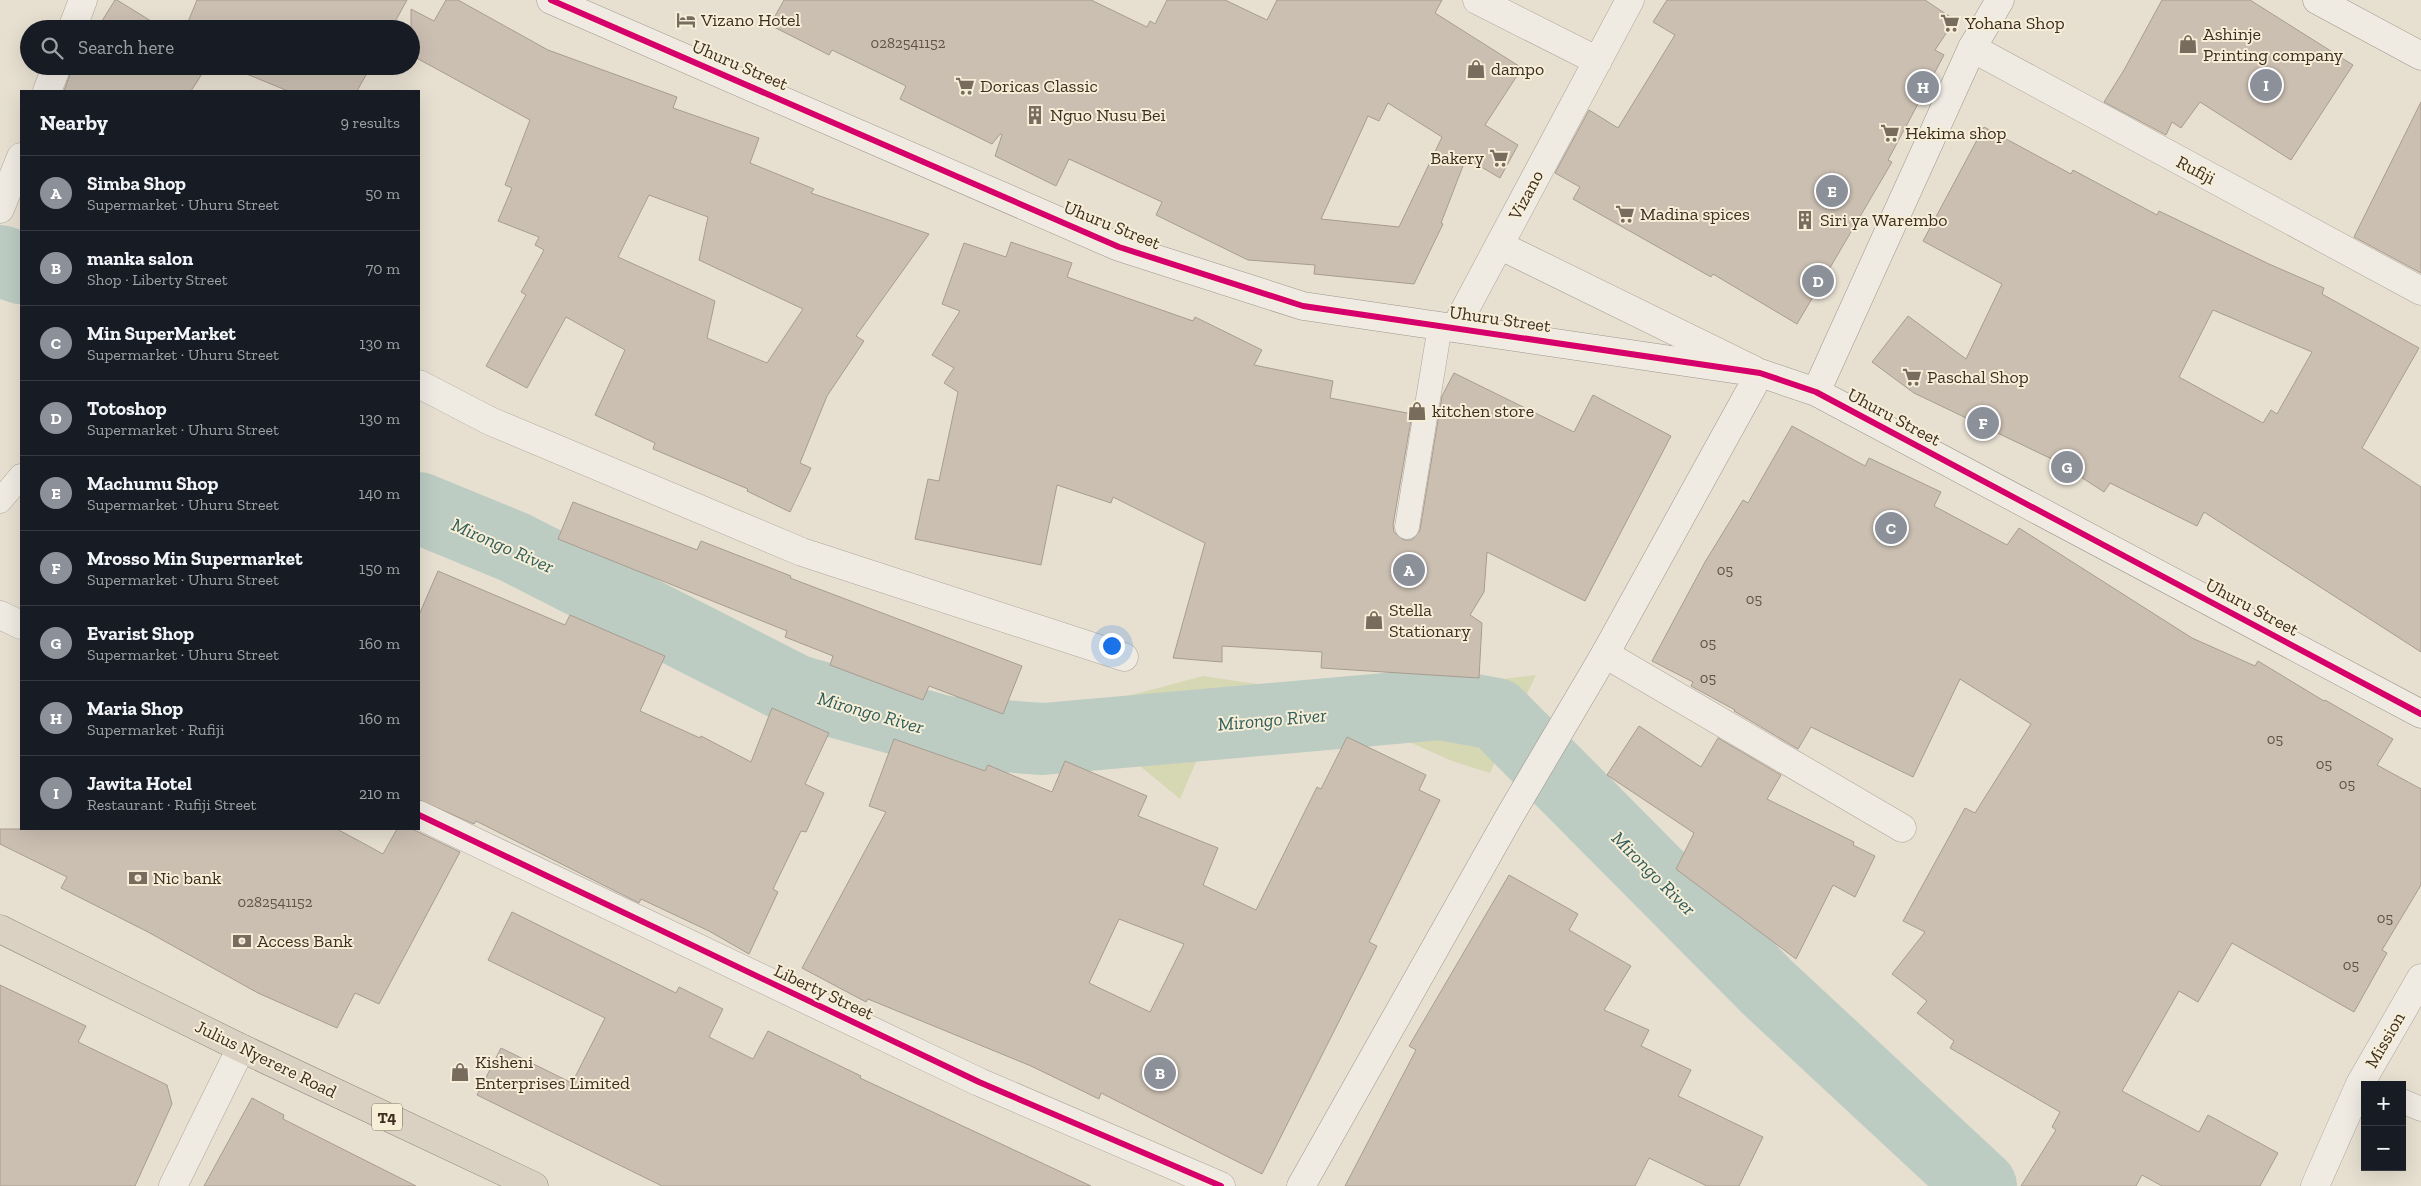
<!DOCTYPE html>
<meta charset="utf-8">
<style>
:root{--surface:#171b24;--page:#242831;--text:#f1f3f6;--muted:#9ea1a6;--line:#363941;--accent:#8c9099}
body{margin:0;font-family:"Zilla Slab",serif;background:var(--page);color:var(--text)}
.controls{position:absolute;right:15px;bottom:15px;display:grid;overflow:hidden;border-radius:0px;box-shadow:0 5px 20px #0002}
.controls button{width:45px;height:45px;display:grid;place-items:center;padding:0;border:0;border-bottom:1px solid var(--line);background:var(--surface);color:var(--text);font:25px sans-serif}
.you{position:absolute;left:1111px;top:645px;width:18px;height:18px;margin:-12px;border:4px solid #fff;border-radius:50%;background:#1a73e8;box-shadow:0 0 0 8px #1a73e833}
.badge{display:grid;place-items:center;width:32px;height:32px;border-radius:50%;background:var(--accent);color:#fff;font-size:16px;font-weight:700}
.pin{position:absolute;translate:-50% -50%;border:2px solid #fff;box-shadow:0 1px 5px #0006}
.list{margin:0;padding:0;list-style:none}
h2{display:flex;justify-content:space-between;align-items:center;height:65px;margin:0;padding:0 20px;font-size:21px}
h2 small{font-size:16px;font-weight:400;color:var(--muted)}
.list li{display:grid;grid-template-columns:32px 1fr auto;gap:15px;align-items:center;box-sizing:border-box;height:75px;padding:0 20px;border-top:1px solid var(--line)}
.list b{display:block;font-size:19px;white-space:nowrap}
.list p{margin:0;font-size:16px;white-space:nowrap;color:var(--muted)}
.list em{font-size:16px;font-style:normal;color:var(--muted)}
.icon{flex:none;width:28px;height:28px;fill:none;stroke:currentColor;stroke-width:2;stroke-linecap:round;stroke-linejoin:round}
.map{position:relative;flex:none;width:2421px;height:1186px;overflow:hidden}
.search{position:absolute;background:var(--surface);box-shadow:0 5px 20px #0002;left:20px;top:20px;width:400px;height:55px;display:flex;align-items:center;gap:12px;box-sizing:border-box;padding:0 18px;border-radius:28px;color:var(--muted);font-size:19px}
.panel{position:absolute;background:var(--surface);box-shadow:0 5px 20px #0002;left:20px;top:90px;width:400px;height:740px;border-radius:0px}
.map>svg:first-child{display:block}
.green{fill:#d6d7b3}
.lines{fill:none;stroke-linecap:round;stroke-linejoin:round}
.river{stroke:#bcccc2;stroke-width:72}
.building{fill:#cbbfb2;stroke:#a89c90;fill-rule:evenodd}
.lane-casing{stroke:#ada599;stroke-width:25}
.street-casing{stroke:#ada599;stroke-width:29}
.secondary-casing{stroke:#9c958a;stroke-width:29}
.highway-casing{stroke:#928b80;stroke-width:29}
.lane{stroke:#efebe3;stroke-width:24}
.street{stroke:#efebe3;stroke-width:28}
.secondary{stroke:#efebe3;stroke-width:28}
.highway{stroke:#dad1c2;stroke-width:28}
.cycleway-casing{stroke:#f7eed8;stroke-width:9}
.cycleway{stroke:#d6006c;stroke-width:6}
.labels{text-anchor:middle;stroke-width:4;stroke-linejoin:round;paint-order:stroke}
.number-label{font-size:15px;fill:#605244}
.shield{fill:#f7eed8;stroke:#756857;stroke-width:1}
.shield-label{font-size:16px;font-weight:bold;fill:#3d2e20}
.poi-label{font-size:18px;fill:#3d2e20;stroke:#f7eed8;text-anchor:start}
.street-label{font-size:18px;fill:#3d2e20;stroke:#f7eed8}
.water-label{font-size:19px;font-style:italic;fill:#2f5d5a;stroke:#f7eed8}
</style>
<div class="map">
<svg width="2421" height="1186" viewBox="0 0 2421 1186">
<rect width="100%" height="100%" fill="#e7e0d1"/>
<!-- green -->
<path class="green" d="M1536,675l-46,98 -38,-12 -81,-36 -76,18 -92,3 -23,53 -62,-51 -68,3 -13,20 -28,-24 31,-40 25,9 29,-11 109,-29 100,15 141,-5z"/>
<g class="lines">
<!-- river -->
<path class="river" d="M0,261l21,7
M419,508l95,39 283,144 148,41 98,7 398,-35 55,10 272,274 213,198"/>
</g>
<!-- building -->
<path class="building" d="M115,0h2l47,29h-67z
M197,0h210l-16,29h-206z
M446,0h12l90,50 129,47 -4,11 86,30 -9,25 64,26 -3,4 118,41 -73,102 8,5 -37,55 -27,67 11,5 -21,44 -43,-21 1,-2 -95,-40 2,-6 -60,-28 30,-65 -59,-33 -39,71 -41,-22 40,-71 -5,-3 23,-42 -9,-5 4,-8 -41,-16 14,-33 -7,-3 25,-65 -119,-65v-46l23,12zM649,195l59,22 -9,43 104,49 -36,54 -60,-25 8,-37 -97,-44z
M784,0h307l56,27 3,-6 5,3 12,-24h58l42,20 10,-20h165l-7,13 87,55 -37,57 33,20 -18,33 -34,-20 -25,65 2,1 -29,60 -100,-10 1,-9 -67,-5 -92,-45 6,-13 -93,-43 -13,27 -61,-30 7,-21 -2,-1 -8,10 -92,-45 6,-13 -74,-36 -3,5 -59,-30zM1388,103l54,34 -43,90 -78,-8 47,-103 11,5z
M1667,0h258l30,20 -20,30 9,5 -56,105 4,2 -95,162 -84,-50 -2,3 -138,-78 7,-12 -25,-14 34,-63 29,18 57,-93 -22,-13z
M2162,0h88l103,65 -62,95 -91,-58 -19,26 -9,-6 -6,13 -62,-33 20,-32z
M73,66h134l-16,25h-127z
M227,66h144l-14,25h-69z
M2421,102v171l-67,-36z
M1984,127l87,47 2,-4 84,45 2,-4 110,53 55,24 -2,6 97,54 -57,100 59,39v165l-217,-140 -7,14 -87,-43 -6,9 -46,-30 -144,-69 -42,-31 36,-46 58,43 36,-75 -79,-43zM2213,310l99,42 -35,62 -6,-4 -8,13 -84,-46z
M1011,242l61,21 -5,14 126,44 2,-4 67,33 -8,15 79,16 -3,17 82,16 -19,111 1,7 10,8h8l8,-10 22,-134 12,-23 120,59 19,-37 78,41 -86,165 -98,-49 -3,40 -14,23 12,8 -3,55 -158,-10 1,-16 -100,-6v16l-49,-4 32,-115 -92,-46 -2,6 -54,-18 -16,80 -126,-26 13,-60 11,2 19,-89 -14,-9 10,-15 -22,-13 28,-44 -18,-7 22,-61 42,14z
M1792,426l73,40 4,-8 72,34 -7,14 73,39 12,-17 173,110 63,28 3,-5 66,40 1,-1 68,39 -16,26 44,24v96l-39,65 5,3 -33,59 -122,-69 -34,59 -19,-11 -57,100 77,41 9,-17 70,38 -18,33h-98l-20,-11 -6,11h-115l35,-56 -4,-3 8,-15 -110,-64 4,-7 -37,-28 10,-12 -35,-27 33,-42 -22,-11 62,-113 10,5 56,-89 -71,-45 -47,98 -102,-50 -13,22 -64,-38 1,-1 -44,-24 2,-4 -41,-21 53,-99 38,-62 5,3z
M573,502l124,48 4,-9 90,35 -1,2 232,88 -19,48 -74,-28 -6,14 -93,-35 3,-9 -48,-19 2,-6 -229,-92z
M438,571l127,54 5,-10 95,41 -25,55 60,27 1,-2 50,26 21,-54 57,25 -24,51 19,9 -18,39 -5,-1 -28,58 5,3 -29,62 -40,-23 -68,-32 -2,4 -163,-82 -2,3 -55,-24v-185z
M1639,726l62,41 17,-29 63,37 -14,24 87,43 -1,3 22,11 -20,41 -22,-12 -37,74 -120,-90 18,-36 -87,-58z
M1347,737l79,38 -7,15 21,10 -71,142 8,4 -115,228 -161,-81 -2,6 -68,-33 -163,-67 -2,3 -64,-34 84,-156 -17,-6 25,-67 91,32 3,-6 64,27 13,-31 82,35 -9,20 80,32 -15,37 53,25 61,-123 4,2zM1119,919l65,25 -34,68 -61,-29z
M0,829h337l46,25 14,-25h15l48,23 -81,152 -24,-11 -18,35 -79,-35 -110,-61 -87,-44 6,-11 -67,-33z
M1509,875l69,39 -9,16 62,36 -27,44 45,20 -8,16 50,24 -13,26 85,41 -24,49h-32l-58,-28 -14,28h-290l71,-136 -7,-4z
M512,912l164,81 3,-6 44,22 -14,28 44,22 15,-28 93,45 -1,2 231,108h-429l-185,-91 24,-47 71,35 33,-65 -117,-58z
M0,985l86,41 -8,16 89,43 5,19 -37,82h-135z
M252,1098l32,17 -1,4 133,67h-212z"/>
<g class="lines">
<!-- lane casing -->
<g class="lane-casing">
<path id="lane" d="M0,501l21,-25
M1407,527l33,-201
M2402,1101l19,8"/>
</g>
<!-- street casing -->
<g class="street-casing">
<path id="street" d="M1477,0l121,61
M72,29l11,-29
M1972,48l449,243
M47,91l10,-25
M0,209l21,-52
M1499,245l255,125
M1455,328l175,-328
M419,384l71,37 312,131 322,105
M0,615l21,10
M1605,654l297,174
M419,815l560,267 242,104
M173,1186l68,-138
M2315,1186l45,-102 61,-106"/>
</g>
<!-- secondary casing -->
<g class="secondary-casing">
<path id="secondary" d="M551,0l568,247 184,59 457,67 56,19 605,322
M2317,0l104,56
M1816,392l156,-344 28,-48
M1301,1186l208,-369 96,-163 155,-281"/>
</g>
<!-- highway casing -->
<g class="highway-casing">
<path id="highway" d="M0,929l241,119 293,138"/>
</g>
<!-- lane -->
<use href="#lane" class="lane"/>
<!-- street -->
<use href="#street" class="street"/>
<!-- secondary -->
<use href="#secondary" class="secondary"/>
<!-- highway -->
<use href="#highway" class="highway"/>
<!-- cycleway casing -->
<g class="cycleway-casing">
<path id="cycleway" d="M551,0l568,247 184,59 457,67 56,19 605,322
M419,815l560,267 242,104"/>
</g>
<!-- cycleway -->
<use href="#cycleway" class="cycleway"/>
</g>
<!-- icons -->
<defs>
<g id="hotel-bare" transform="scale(1.5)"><path d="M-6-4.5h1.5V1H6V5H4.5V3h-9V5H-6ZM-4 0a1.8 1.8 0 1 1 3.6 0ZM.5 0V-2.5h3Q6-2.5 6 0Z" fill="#786c5e" stroke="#f7eed8" stroke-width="2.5" paint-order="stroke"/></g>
<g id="supermarket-bare" transform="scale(1.5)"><path d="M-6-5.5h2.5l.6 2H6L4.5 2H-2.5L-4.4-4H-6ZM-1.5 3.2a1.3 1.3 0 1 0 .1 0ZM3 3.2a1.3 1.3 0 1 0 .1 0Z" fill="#786c5e" stroke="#f7eed8" stroke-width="2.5" paint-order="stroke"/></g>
<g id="shop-bare" transform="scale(1.5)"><path d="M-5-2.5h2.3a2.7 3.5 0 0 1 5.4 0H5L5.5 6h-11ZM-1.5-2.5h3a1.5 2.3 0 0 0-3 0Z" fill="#786c5e" stroke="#f7eed8" stroke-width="2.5" paint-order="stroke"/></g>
<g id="building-bare" transform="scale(1.5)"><path d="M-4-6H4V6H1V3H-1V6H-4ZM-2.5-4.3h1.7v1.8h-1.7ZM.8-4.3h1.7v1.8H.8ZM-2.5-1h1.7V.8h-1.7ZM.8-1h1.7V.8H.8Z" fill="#786c5e" stroke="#f7eed8" stroke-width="2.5" paint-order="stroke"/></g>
<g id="bank-bare" transform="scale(1.5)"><path d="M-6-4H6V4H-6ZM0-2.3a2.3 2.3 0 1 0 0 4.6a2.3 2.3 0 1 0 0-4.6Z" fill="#786c5e" stroke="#f7eed8" stroke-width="2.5" paint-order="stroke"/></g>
</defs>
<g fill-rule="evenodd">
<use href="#hotel-bare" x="686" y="20"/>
<use href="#supermarket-bare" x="1950" y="23"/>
<use href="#shop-bare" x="2188" y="44"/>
<use href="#shop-bare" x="1476" y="69"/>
<use href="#supermarket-bare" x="965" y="86"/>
<use href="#building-bare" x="1035" y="115"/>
<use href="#supermarket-bare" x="1890" y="133"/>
<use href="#supermarket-bare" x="1499" y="158"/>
<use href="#supermarket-bare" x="1625" y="214"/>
<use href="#building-bare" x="1805" y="220"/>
<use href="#supermarket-bare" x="1912" y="377"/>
<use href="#shop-bare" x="1417" y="411"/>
<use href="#shop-bare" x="1374" y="620"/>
<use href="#bank-bare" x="138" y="878"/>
<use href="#bank-bare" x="242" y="941"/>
<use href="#shop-bare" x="460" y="1072"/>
</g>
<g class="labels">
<!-- number labels -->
<g class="number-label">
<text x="908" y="48">0282541152</text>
<text x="1725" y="575">05</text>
<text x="1754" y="604">05</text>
<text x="1708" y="648">05</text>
<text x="1708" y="683">05</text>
<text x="2275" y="744">05</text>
<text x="2324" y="769">05</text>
<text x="2347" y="789">05</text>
<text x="275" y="907">0282541152</text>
<text x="2385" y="923">05</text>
<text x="2351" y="970">05</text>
</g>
<!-- shield labels -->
<rect class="shield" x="372" y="1103.5" width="30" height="27" rx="4"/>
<g class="shield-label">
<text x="387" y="1123">T4</text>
</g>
<!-- poi labels -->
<g class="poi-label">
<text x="701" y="26">Vizano Hotel</text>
<text x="1965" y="29">Yohana Shop</text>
<text x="2203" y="40">Ashinje<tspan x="2203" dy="21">Printing company</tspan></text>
<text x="1491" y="75">dampo</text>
<text x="980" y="92">Doricas Classic</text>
<text x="1050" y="121">Nguo Nusu Bei</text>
<text x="1905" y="139">Hekima shop</text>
<text x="1484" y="164" text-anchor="end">Bakery</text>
<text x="1640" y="220">Madina spices</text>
<text x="1820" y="226">Siri ya Warembo</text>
<text x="1927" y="383">Paschal Shop</text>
<text x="1432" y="417">kitchen store</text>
<text x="1389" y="616">Stella<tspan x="1389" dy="21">Stationary</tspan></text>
<text x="153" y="884">Nic bank</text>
<text x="257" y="947">Access Bank</text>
<text x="475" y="1068">Kisheni<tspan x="475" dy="21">Enterprises Limited</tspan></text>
</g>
<!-- street labels -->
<g class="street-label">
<text transform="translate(740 65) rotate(23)" y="6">Uhuru Street</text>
<text transform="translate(2196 170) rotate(28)" y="6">Rufiji</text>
<text transform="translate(1526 195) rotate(-62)" y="6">Vizano</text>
<text transform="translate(1112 225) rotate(22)" y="6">Uhuru Street</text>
<text transform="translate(1500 319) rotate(8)" y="6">Uhuru Street</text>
<text transform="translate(1894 417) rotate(28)" y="6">Uhuru Street</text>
<text transform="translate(2252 607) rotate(28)" y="6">Uhuru Street</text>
<text transform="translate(824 992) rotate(25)" y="6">Liberty Street</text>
<text transform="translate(2385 1040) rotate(-60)" y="6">Mission</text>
<text transform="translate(266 1059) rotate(26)" y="6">Julius Nyerere Road</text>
</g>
<!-- water labels -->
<g class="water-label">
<text transform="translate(503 545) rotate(24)" y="7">Mirongo River</text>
<text transform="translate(871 712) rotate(16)" y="7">Mirongo River</text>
<text transform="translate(1272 719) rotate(-5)" y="7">Mirongo River</text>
<text transform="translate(1654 873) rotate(45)" y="7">Mirongo River</text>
</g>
</g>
</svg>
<div class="controls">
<button>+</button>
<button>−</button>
</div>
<div class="you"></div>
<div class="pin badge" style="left:1409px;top:570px">A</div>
<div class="pin badge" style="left:1160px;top:1073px">B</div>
<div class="pin badge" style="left:1891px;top:528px">C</div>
<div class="pin badge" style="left:1818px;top:281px">D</div>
<div class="pin badge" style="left:1832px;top:191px">E</div>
<div class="pin badge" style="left:1983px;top:423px">F</div>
<div class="pin badge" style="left:2067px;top:467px">G</div>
<div class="pin badge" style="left:1923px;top:87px">H</div>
<div class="pin badge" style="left:2266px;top:85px">I</div>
<div class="search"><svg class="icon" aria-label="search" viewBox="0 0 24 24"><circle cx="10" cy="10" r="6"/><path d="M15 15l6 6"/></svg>Search here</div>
<section class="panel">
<h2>Nearby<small>9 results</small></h2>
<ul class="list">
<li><span class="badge">A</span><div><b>Simba Shop</b><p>Supermarket · Uhuru Street</p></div><em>50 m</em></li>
<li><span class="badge">B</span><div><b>manka salon</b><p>Shop · Liberty Street</p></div><em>70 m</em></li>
<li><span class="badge">C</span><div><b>Min SuperMarket</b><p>Supermarket · Uhuru Street</p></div><em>130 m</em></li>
<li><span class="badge">D</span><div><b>Totoshop</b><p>Supermarket · Uhuru Street</p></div><em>130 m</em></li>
<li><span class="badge">E</span><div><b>Machumu Shop</b><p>Supermarket · Uhuru Street</p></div><em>140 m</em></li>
<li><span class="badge">F</span><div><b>Mrosso Min Supermarket</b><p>Supermarket · Uhuru Street</p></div><em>150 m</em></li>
<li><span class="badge">G</span><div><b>Evarist Shop</b><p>Supermarket · Uhuru Street</p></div><em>160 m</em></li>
<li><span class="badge">H</span><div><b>Maria Shop</b><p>Supermarket · Rufiji</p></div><em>160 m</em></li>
<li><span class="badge">I</span><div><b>Jawita Hotel</b><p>Restaurant · Rufiji Street</p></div><em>210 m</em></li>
</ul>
</section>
</div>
